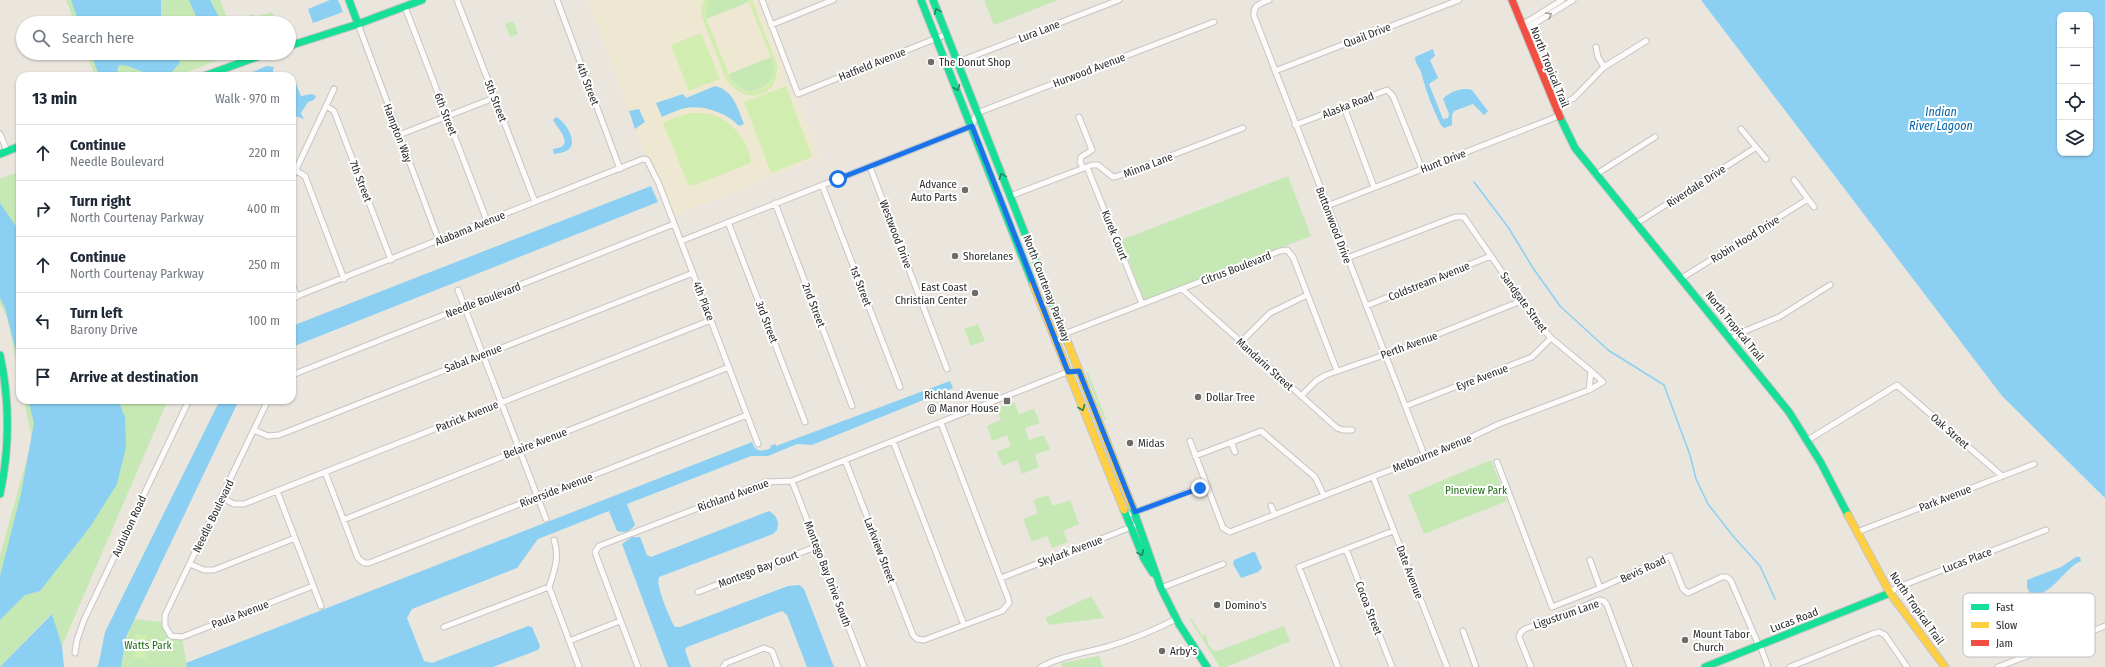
<!DOCTYPE html>
<meta charset="utf-8">
<style>
:root{--surface:#fff;--page:#f2f2f3;--text:#1f2937;--muted:#747a83;--line:#e0e1e3}
body{margin:0;font-family:"Fira Sans Condensed",sans-serif;background:var(--page);color:var(--text)}
.controls{position:absolute;right:12px;top:12px;display:grid;overflow:hidden;border-radius:8px;box-shadow:0 1px 3px #0004}
.controls button{width:36px;height:36px;display:grid;place-items:center;padding:0;border:0;border-bottom:1px solid var(--line);background:var(--surface);color:var(--text);font:20px sans-serif}
.stop{position:absolute;width:12px;height:12px;margin:-9px;border:3px solid #1a73e8;border-radius:50%;background:#fff}
.stop.end{background:#1a73e8;border-color:#fff;box-shadow:0 1px 4px #0008}
.list{margin:0;padding:0;list-style:none}
h2{display:flex;justify-content:space-between;align-items:center;height:52px;margin:0;padding:0 16px;font-size:17px}
h2 small{font-size:13px;font-weight:400;color:var(--muted)}
.list li{display:grid;grid-template-columns:26px 1fr auto;gap:12px;align-items:center;box-sizing:border-box;height:56px;padding:0 16px;border-top:1px solid var(--line)}
.list b{display:block;font-size:15px;white-space:nowrap}
.list p{margin:0;font-size:13px;white-space:nowrap;color:var(--muted)}
.list em{font-size:13px;font-style:normal;color:var(--muted)}
.icon{flex:none;width:22px;height:22px;fill:none;stroke:currentColor;stroke-width:2;stroke-linecap:round;stroke-linejoin:round}
.map{position:relative;flex:none;width:2105px;height:667px;overflow:hidden}
.search{position:absolute;background:var(--surface);box-shadow:0 1px 3px #0004;left:16px;top:16px;width:280px;height:44px;display:flex;align-items:center;gap:10px;box-sizing:border-box;padding:0 14px;border-radius:22px;color:var(--muted);font-size:15px}
.panel{position:absolute;background:var(--surface);box-shadow:0 1px 3px #0004;left:16px;top:72px;width:280px;height:332px;border-radius:12px}
.map>svg:first-child{display:block}
.education{fill:#eee7d2}
.green{fill:#c6e8b4}
.pitch{fill:#d2edb0}
.water{fill:#8bd0f2;fill-rule:evenodd}
.lines{fill:none;stroke-linecap:round;stroke-linejoin:round}
.stream{stroke:#8bd0f2;stroke-width:1.5}
.street-casing{stroke:#c6c5c4;stroke-width:7}
.fast-casing{stroke:#c6c5c4;stroke-width:9}
.slow-casing{stroke:#c6c5c4;stroke-width:9}
.jam-casing{stroke:#c6c5c4;stroke-width:9}
.street{stroke:#fcfbfa;stroke-width:5}
.fast{stroke:#16e098;stroke-width:7}
.slow{stroke:#ffcf43;stroke-width:7}
.jam{stroke:#f24e42;stroke-width:7}
.oneway{stroke:#208561}
.oneway2{stroke:#9e9d9c}
.route{stroke:#1a73e8;stroke-width:5}
.poi-dot{fill:#6d6c69;stroke:#fff;stroke-width:1.5}
.labels{text-anchor:middle;stroke-width:4;stroke-linejoin:round;paint-order:stroke}
.street-label{font-size:11px;fill:#2a2a2a;stroke:#fff}
.poi-label{font-size:11px;fill:#2a2a2a;stroke:#fff;text-anchor:start}
.park-label{font-size:11px;fill:#1e6e13;stroke:#fff}
.water-label{font-size:12px;font-style:italic;fill:#0061a8;stroke:#fff}
.key{fill:#fff;stroke:#bfbfbf;stroke-width:1}
.key-label{font-size:11px;fill:#2a2a2a}
</style>
<div class="map">
<svg width="2105" height="667" viewBox="0 0 2105 667">
<rect width="100%" height="100%" fill="#eae6de"/>
<!-- education -->
<path class="education" d="M588,0h170l35,94 7,9 20,54 -148,60 -25,-57z"/>
<!-- green -->
<path class="green" d="M66,0h154l9,23 25,-9 1,3 17,-5 5,11h-202z
M709,0h39l1,2 -43,17v-11z
M984,0h74l-64,25z
M513,21l5,13 -8,3 -5,-13z
M86,53h150l-59,23h-82z
M771,57c9,19 -4,32 -22,35 -10,-4 -16,-7 -20,-18z
M20,171v211l-13,-65 -7,-13v-125z
M1288,176l23,60 -167,64 -23,-60z
M978,324l7,17 -14,5 -7,-17z
M1088,372l18,47 -2,1 -18,-47z
M24,400h144l-106,246 -11,-32 -51,53v-111l32,-116z
M1014,402l5,12 15,-5 6,14 -15,5 4,12 15,-5 6,14 -15,6 4,12 -17,7 -5,-14 -15,6 -5,-14 14,-6 -4,-11 -15,6 -5,-15 14,-6 -4,-11z
M1491,460l16,41 -83,33 -16,-39z
M1048,495l5,11 17,-6 9,24 -16,7 5,11 -16,6 -5,-12 -15,6 -9,-23 15,-6 -5,-13z
M1091,596l13,22 -55,7 -4,-7z
M1189,618l3,1 10,17 4,-2 2,10 5,6 5,1 66,-25 6,15 -64,26h-6z
M134,619l30,3 3,10 15,5 5,30h-66l5,-30z
M1099,656l4,11h-41l-1,-4z"/>
<!-- pitch -->
<path class="pitch" d="M704,0h5l-3,18 25,62c16,24 48,8 41,-20l-24,-60h4l25,64c3,34 -32,42 -51,16l-23,-60 -2,-11z
M701,33l19,46 -31,12 -18,-46z
M786,86l26,71 -41,16 -27,-71z
M691,113c9,0 19,0 27,4 17,7 32,28 33,46l-59,23 -4,-2 -25,-61 8,-4z
M135,634l12,1 -1,24 -12,-1z"/>
<!-- water -->
<path class="water" d="M71,0h90v19l4,4h-86z
M189,0h21l12,23h-23z
M330,0h8l5,12 -30,11 -5,-14z
M1701,0h404v498l-103,-102zM2060,15h30v138h-30z
M1433,49l2,7 -5,4 8,18 -9,6 14,35 5,-1 1,-4 -6,-15c7,-7 19,-12 29,-9l16,21 -4,4 -11,-11 -19,7 -2,4v10l-8,3 -3,-3c-8,-16 -15,-33 -19,-50 -1,-6 -7,-11 -7,-18l2,-1z
M91,53h90l-2,11 -11,12h-15l-25,-10 -9,-1 -2,5 3,6h-21z
M267,66l7,1 -2,9h-30z
M290,74h2l9,22 11,-2 4,2 -2,4 -6,2 -7,11 3,6 -9,-3 -3,-4v-36h-3z
M715,86c19,5 22,21 29,38l-5,2c-12,-13 -35,-21 -54,-18 -8,2 -16,6 -23,9l-6,-14 27,-9 3,4z
M639,109l6,13 -10,7 -6,-18z
M556,117c9,4 22,24 13,32 -4,4 -11,4 -15,5l-1,-5 9,-2 3,-5 -2,-7 -10,-15z
M651,186l7,16 -366,145v-21z
M0,203l20,29v135l-15,-59 -5,-10z
M950,381l3,7 -141,57 -15,-1 -29,12h-17l-124,48 8,21c-6,7 -10,8 -18,6l-8,-20 -71,28 -21,29 -105,41 -5,9 17,43 8,2 96,-37 4,1 8,19 -2,4 -45,17h-306l-1,-4 566,-221c3,10 10,10 19,6l-1,-2 6,-2v2z
M28,400h90l7,17 1,30 -9,37 -27,43 -50,64 -15,4 -25,25v-44l21,-82 13,-71z
M220,400h19l-113,237 -5,30h-24c3,-4 6,-27 8,-35z
M769,511c7,4 11,10 8,19l-4,4 -114,43c-4,8 10,38 14,47l2,3h5l108,-41 11,-1 5,4 30,78h-27l-20,-52 -5,-4 -95,36 -2,3 6,17h-23l-46,-123 10,-7h8l7,18 4,2z
M1253,552h2l7,16 -4,4 -17,6 -8,-14 1,-4z
M2076,557h4l1,4c-17,7 -30,37 -50,33l-4,-6v-8l34,-13z
M52,614l10,32 2,21h-64z"/>
<g class="lines">
<!-- stream -->
<path class="stream" d="M1474,182l34,45 25,41 27,38 48,44 56,35 26,70 6,24 12,25 25,32 27,30 15,33"/>
<!-- street casing -->
<g class="street-casing">
<path id="street" d="M457,0l78,202
M557,0l63,169
M762,0l36,94 149,-60
M1269,0c-10,4 -16,5 -15,16l171,441
M405,7l82,214
M358,24l81,217
M771,25l62,-25
M1522,25l40,-25
M1524,30l49,-30
M1596,47l2,10 6,10
M958,62l161,-62
M1275,71l184,-71
M326,106l8,5 57,149
M1344,107l30,80
M1555,108l19,-10 30,-31 42,-26
M1079,117l13,33 -11,7 -1,5 3,6
M1295,125l92,-35 6,6 29,73
M1741,129l25,30
M0,134l7,17
M399,135l95,-37
M870,167l77,202
M1087,167l55,137
M295,170l10,6 39,103
M1595,175l60,-38
M292,178l42,-89
M1794,180l20,27
M822,185l78,202
M1010,196l82,-31h6l15,12 5,-1 125,-48
M775,203l77,203
M1327,206l232,-90
M728,222l77,200
M1637,223l118,-75
M681,241l291,-115 5,-13 237,-91
M1682,278l126,-79
M292,284l5,13
M1182,289l155,139 6,2h9
M458,290l88,229
M292,298l351,-139 4,1 12,24 99,260
M1366,306l125,-50
M1064,334l216,-83 7,-1 6,7 44,114
M1732,339l8,-6 39,-16 51,-32
M1241,342l29,-29 37,-18
M292,375l382,-151
M1589,390l14,-8 -12,-11
M1301,396l15,-15 10,-6 67,-23 128,-51
M268,400l-103,215v11l6,10 11,1 131,-51
M1406,406l126,-49 19,-19
M254,430l14,6 11,-1 414,-162
M1808,440l89,-55 105,91
M893,441l71,184
M1190,441l33,87 7,4 225,-87 44,-21 90,-34 2,-19 -40,-33 -15,-17 -72,-104h-9l-108,41
M1231,442l4,10
M1195,456l66,-25 54,46 9,19
M845,460l68,175 4,4 7,1 78,-29 7,-8 -1,-5 -67,-175
M1497,462l55,145 48,-19 70,-32 13,33 5,4 34,-16h5l4,4 28,65
M325,472l33,86 6,5h5l378,-148
M1373,477l74,190
M792,481l72,186
M277,491l44,115
M222,498l12,6h10l467,-184
M1271,506l4,9
M1125,516l81,-31
M343,520l386,-153
M1857,532l177,-68
M554,540c6,17 0,32 -5,47l30,80
M1346,549l46,118
M1590,560l10,28
M190,564l14,6h10l81,-32
M1001,578l138,-54
M1161,588l62,-24
M698,592l120,-46
M1890,593l6,-5 150,-58
M444,627l105,-40
M1463,631l13,36
M569,641l51,-20
M1760,645l8,22
M75,653l2,-13 7,-20 105,-220
M638,667l-41,-109 -2,-6 4,-6 167,-64 26,-1 275,-109 12,-1
M723,667l3,-4 38,-15 8,3 6,16
M1041,667c21,-11 43,-14 66,-20 23,-7 48,-17 69,-28
M1338,667l-39,-100 94,-36
M1531,667l-12,-30 2,-5 4,-3 74,-29 5,1 3,4 23,62
M1790,667l82,-33 7,-2 6,3 22,32
M1998,667l107,-41"/>
</g>
<!-- fast casing -->
<g class="fast-casing">
<path id="fast" d="M349,0l9,24
M921,0l112,284
M933,0l135,343
M289,46l69,-22 64,-24
M204,76l64,-23
M1560,117l15,31 214,264 32,51 27,52
M0,154l20,-8
M0,355c10,47 10,92 0,139
M1132,506l29,82 18,36 28,43
M1124,510l20,49 9,14
M1705,667l185,-74"/>
</g>
<!-- slow casing -->
<g class="slow-casing">
<path id="slow" d="M1033,284l91,226
M1068,343l64,163
M1848,515l42,78 55,74"/>
</g>
<!-- jam casing -->
<g class="jam-casing">
<path id="jam" d="M1512,0l48,117"/>
</g>
<!-- street -->
<use href="#street" class="street"/>
<!-- fast -->
<use href="#fast" class="fast"/>
<!-- slow -->
<use href="#slow" class="slow"/>
<!-- jam -->
<use href="#jam" class="jam"/>
</g>
<!-- one-way arrows -->
<defs><path id="oneway-chevron" d="M-2-3.5L2.5 0L-2 3.5" fill="none" stroke-width="1.6" stroke-linecap="round" stroke-linejoin="round"/></defs>
<g class="oneway">
<use href="#oneway-chevron" transform="translate(937 11) rotate(-112)"/>
<use href="#oneway-chevron" transform="translate(957 88) rotate(68)"/>
<use href="#oneway-chevron" transform="translate(1002 176) rotate(-111)"/>
<use href="#oneway-chevron" transform="translate(1082 408) rotate(68)"/>
<use href="#oneway-chevron" transform="translate(1141 553) rotate(66)"/>
</g>
<use class="oneway2" href="#oneway-chevron" transform="translate(1549 15) rotate(-31)"/>
<g class="lines">
<!-- route -->
<path class="route" d="M838,179l134,-53 96,246 11,-1 56,141 65,-24"/>
</g>
<!-- markers -->
<g class="poi-dot">
<circle cx="931" cy="62" r="4"/>
<circle cx="965" cy="190" r="4"/>
<circle cx="955" cy="256" r="4"/>
<circle cx="975" cy="293" r="4"/>
<circle cx="1198" cy="397" r="4"/>
<rect x="1003" y="397" width="8" height="8" rx="2"/>
<circle cx="1130" cy="443" r="4"/>
<circle cx="1217" cy="605" r="4"/>
<circle cx="1685" cy="640" r="4"/>
<circle cx="1162" cy="651" r="4"/>
</g>
<g class="labels">
<!-- street labels -->
<g class="street-label">
<text transform="translate(1039 31) rotate(-21)" y="4">Lura Lane</text>
<text transform="translate(1367 35) rotate(-21)" y="4">Quail Drive</text>
<text transform="translate(872 64) rotate(-22)" y="4">Hatfield Avenue</text>
<text transform="translate(1550 67) rotate(68)" y="4">North Tropical Trail</text>
<text transform="translate(1089 70) rotate(-21)" y="4">Hurwood Avenue</text>
<text transform="translate(588 84) rotate(69)" y="4">4th Street</text>
<text transform="translate(496 101) rotate(69)" y="4">5th Street</text>
<text transform="translate(1348 105) rotate(-21)" y="4">Alaska Road</text>
<text transform="translate(446 114) rotate(69)" y="4">6th Street</text>
<text transform="translate(398 133) rotate(69)" y="4">Hampton Way</text>
<text transform="translate(1443 161) rotate(-21)" y="4">Hunt Drive</text>
<text transform="translate(1148 165) rotate(-21)" y="4">Minna Lane</text>
<text transform="translate(361 181) rotate(69)" y="4">7th Street</text>
<text transform="translate(1696 186) rotate(-33)" y="4">Riverdale Drive</text>
<text transform="translate(1334 225) rotate(69)" y="4">Buttonwood Drive</text>
<text transform="translate(470 228) rotate(-22)" y="4">Alabama Avenue</text>
<text transform="translate(896 234) rotate(69)" y="4">Westwood Drive</text>
<text transform="translate(1115 235) rotate(68)" y="4">Kurek Court</text>
<text transform="translate(1745 239) rotate(-32)" y="4">Robin Hood Drive</text>
<text transform="translate(1236 268) rotate(-21)" y="4">Citrus Boulevard</text>
<text transform="translate(1429 281) rotate(-22)" y="4">Coldstream Avenue</text>
<text transform="translate(861 286) rotate(69)" y="4">1st Street</text>
<text transform="translate(1047 288) rotate(69)" y="4">North Courtenay Parkway</text>
<text transform="translate(483 300) rotate(-21)" y="4">Needle Boulevard</text>
<text transform="translate(704 301) rotate(69)" y="4">4th Place</text>
<text transform="translate(1524 302) rotate(54)" y="4">Sandgate Street</text>
<text transform="translate(814 305) rotate(69)" y="4">2nd Street</text>
<text transform="translate(767 322) rotate(69)" y="4">3rd Street</text>
<text transform="translate(1735 326) rotate(51)" y="4">North Tropical Trail</text>
<text transform="translate(1409 345) rotate(-20)" y="4">Perth Avenue</text>
<text transform="translate(473 358) rotate(-21)" y="4">Sabal Avenue</text>
<text transform="translate(1265 364) rotate(42)" y="4">Mandarin Street</text>
<text transform="translate(1482 377) rotate(-21)" y="4">Eyre Avenue</text>
<text transform="translate(467 416) rotate(-22)" y="4">Patrick Avenue</text>
<text transform="translate(1950 431) rotate(41)" y="4">Oak Street</text>
<text transform="translate(535 443) rotate(-21)" y="4">Belaire Avenue</text>
<text transform="translate(1432 453) rotate(-22)" y="4">Melbourne Avenue</text>
<text transform="translate(556 490) rotate(-21)" y="4">Riverside Avenue</text>
<text transform="translate(733 495) rotate(-20)" y="4">Richland Avenue</text>
<text transform="translate(1945 498) rotate(-21)" y="4">Park Avenue</text>
<text transform="translate(213 516) rotate(-64)" y="4">Needle Boulevard</text>
<text transform="translate(129 526) rotate(-65)" y="4">Audubon Road</text>
<text transform="translate(880 550) rotate(69)" y="4">Larkview Street</text>
<text transform="translate(1070 551) rotate(-21)" y="4">Skylark Avenue</text>
<text transform="translate(1967 560) rotate(-21)" y="4">Lucas Place</text>
<text transform="translate(758 569) rotate(-21)" y="4">Montego Bay Court</text>
<text transform="translate(1643 569) rotate(-25)" y="4">Bevis Road</text>
<text transform="translate(1410 572) rotate(69)" y="4">Date Avenue</text>
<text transform="translate(828 574) rotate(69)" y="4">Montego Bay Drive South</text>
<text transform="translate(1369 608) rotate(69)" y="4">Cocoa Street</text>
<text transform="translate(1917 608) rotate(55)" y="4">North Tropical Trail</text>
<text transform="translate(240 614) rotate(-21)" y="4">Paula Avenue</text>
<text transform="translate(1566 614) rotate(-19)" y="4">Ligustrum Lane</text>
<text transform="translate(1794 620) rotate(-21)" y="4">Lucas Road</text>
</g>
<!-- poi labels -->
<g class="poi-label">
<text x="939" y="66">The Donut Shop</text>
<text x="957" y="188" text-anchor="end">Advance<tspan x="957" dy="13">Auto Parts</tspan></text>
<text x="963" y="260">Shorelanes</text>
<text x="967" y="291" text-anchor="end">East Coast<tspan x="967" dy="13">Christian Center</tspan></text>
<text x="999" y="399" text-anchor="end">Richland Avenue<tspan x="999" dy="13">@ Manor House</tspan></text>
<text x="1206" y="401">Dollar Tree</text>
<text x="1138" y="447">Midas</text>
<text x="1225" y="609">Domino's</text>
<text x="1693" y="638">Mount Tabor<tspan x="1693" dy="13">Church</tspan></text>
<text x="1170" y="655">Arby's</text>
</g>
<!-- park labels -->
<g class="park-label">
<text x="1476" y="494">Pineview Park</text>
<text x="148" y="649">Watts Park</text>
</g>
<!-- water labels -->
<g class="water-label">
<text x="1941" y="116">Indian<tspan x="1941" dy="14">River Lagoon</tspan></text>
</g>
</g>
<!-- legend -->
<rect x="1963" y="593" width="132" height="64" rx="6" class="key"/>
<rect x="1971" y="604" width="18" height="6" fill="#16e098"/>
<rect x="1971" y="622" width="18" height="6" fill="#ffcf43"/>
<rect x="1971" y="640" width="18" height="6" fill="#f24e42"/>
<g class="key-label">
<text x="1996" y="611">Fast</text>
<text x="1996" y="629">Slow</text>
<text x="1996" y="647">Jam</text>
</g>
</svg>
<div class="controls">
<button>+</button>
<button>−</button>
<button><svg class="icon" aria-label="locate" viewBox="0 0 24 24"><circle cx="12" cy="12" r="6"/><path d="M12 2v4M12 18v4M2 12h4M18 12h4"/></svg></button>
<button><svg class="icon" aria-label="layers" viewBox="0 0 24 24"><path d="M12 4l9 5-9 5-9-5zM3 14l9 5 9-5"/></svg></button>
</div>
<div class="stop" style="left:838px;top:179px"></div>
<div class="stop end" style="left:1200px;top:488px"></div>
<div class="search"><svg class="icon" aria-label="search" viewBox="0 0 24 24"><circle cx="10" cy="10" r="6"/><path d="M15 15l6 6"/></svg>Search here</div>
<section class="panel">
<h2>13 min<small>Walk · 970 m</small></h2>
<ul class="list">
<li><svg class="icon" aria-label="ahead" viewBox="0 0 24 24"><path d="M12 20V5M6 11l6-6 6 6"/></svg><div><b>Continue</b><p>Needle Boulevard</p></div><em>220 m</em></li>
<li><svg class="icon" aria-label="right" viewBox="0 0 24 24"><path d="M7 20v-9h11M14 6l5 5-5 5"/></svg><div><b>Turn right</b><p>North Courtenay Parkway</p></div><em>400 m</em></li>
<li><svg class="icon" aria-label="ahead" viewBox="0 0 24 24"><path d="M12 20V5M6 11l6-6 6 6"/></svg><div><b>Continue</b><p>North Courtenay Parkway</p></div><em>250 m</em></li>
<li><svg class="icon" aria-label="left" viewBox="0 0 24 24"><path d="M17 20v-9H6M10 6l-5 5 5 5"/></svg><div><b>Turn left</b><p>Barony Drive</p></div><em>100 m</em></li>
<li><svg class="icon" aria-label="arrive" viewBox="0 0 24 24"><path d="M6 21V4h12l-3 4 3 4H6"/></svg><div><b>Arrive at destination</b></div></li>
</ul>
</section>
</div>
